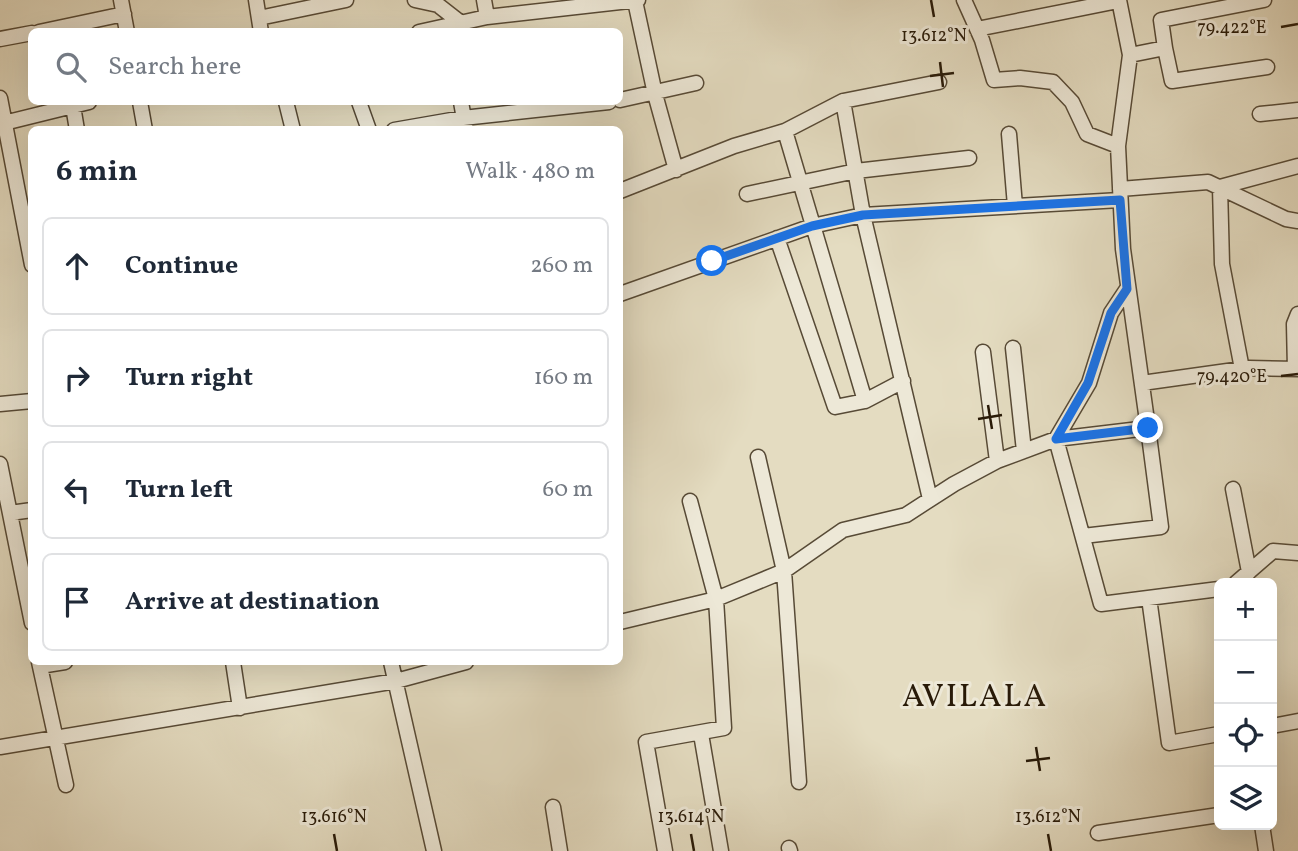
<!DOCTYPE html>
<meta charset="utf-8">
<style>
:root{--surface:#fff;--page:#f2f2f3;--text:#1f2937;--muted:#747a83;--line:#e0e1e3}
body{margin:0;font-family:Vollkorn,serif;background:var(--page);color:var(--text)}
.controls{position:absolute;right:21px;bottom:21px;display:grid;overflow:hidden;border-radius:10px;box-shadow:0 7px 28px #0002}
.controls button{width:63px;height:63px;display:grid;place-items:center;padding:0;border:0;border-bottom:2px solid var(--line);background:var(--surface);color:var(--text);font:35px sans-serif}
.stop{position:absolute;width:21px;height:21px;margin:-16px;border:5px solid #1a73e8;border-radius:50%;background:#fff}
.stop.end{background:#1a73e8;border-color:#fff;box-shadow:0 2px 7px #0008}
.list{margin:0;padding:0;list-style:none}
h2{display:flex;justify-content:space-between;align-items:center;height:91px;margin:0;padding:0 28px;font-size:30px}
h2 small{font-size:23px;font-weight:400;color:var(--muted)}
.list li{display:grid;grid-template-columns:46px 1fr auto;gap:21px;align-items:center;box-sizing:border-box;height:98px;margin:0 14px 14px;padding:0 14px;border:2px solid var(--line);border-radius:10px}
.list b{display:block;font-size:26px;white-space:nowrap}
.list em{font-size:23px;font-style:normal;color:var(--muted)}
.icon{flex:none;width:38px;height:38px;fill:none;stroke:currentColor;stroke-width:2;stroke-linecap:round;stroke-linejoin:round}
.map{position:relative;flex:none;width:1298px;height:851px;overflow:hidden}
.search{position:absolute;background:var(--surface);box-shadow:0 7px 28px #0002;left:28px;top:28px;width:595px;height:77px;display:flex;align-items:center;gap:18px;box-sizing:border-box;padding:0 24px;border-radius:10px;color:var(--muted);font-size:26px}
.panel{position:absolute;background:var(--surface);box-shadow:0 7px 28px #0002;left:28px;top:126px;width:595px;height:539px;border-radius:10px}
.map>svg:first-child{display:block}
.lines{fill:none;stroke-linecap:round;stroke-linejoin:round}
.minor-casing{stroke:#574a36;stroke-width:17}
.minor{stroke:#ede8d7;stroke-width:14}
.route{stroke:#1a73e8;stroke-width:9}
.ticks{fill:none;stroke:#281a08;stroke-width:2.5}
.labels{text-anchor:middle;stroke-width:6;stroke-linejoin:round;paint-order:stroke}
.quarter-label{font-size:32px;letter-spacing:2px;fill:#281a08;stroke:#ede8d7}
.ticks-label{font-size:18px;text-anchor:middle;fill:#281a08;stroke:#ede8d7;stroke-width:6;stroke-linejoin:round;paint-order:stroke}
</style>
<div class="map">
<svg width="1298" height="851" viewBox="0 0 1298 851">
<rect width="100%" height="100%" fill="#e4dcc1"/>
<filter id="stains"><feTurbulence type="fractalNoise" baseFrequency=".00286" numOctaves="4"/><feColorMatrix values="0 0 0 0 .2 0 0 0 0 .09 0 0 0 0 .02 0 0 0 .5 -.17"/></filter>
<radialGradient id="worn" r=".72"><stop offset=".6" stop-color="#630" stop-opacity="0"/><stop offset="1" stop-color="#630" stop-opacity=".3"/></radialGradient>
<g class="lines">
<!-- minor casing -->
<g class="minor-casing">
<path id="minor" d="M121,0l6,32
M256,0l5,32
M415,0l23,5 23,18
M484,0l3,17
M964,0l18,40 12,40 26,-2 33,4 19,20 15,32 31,12
M635,1l20,93 21,76
M259,18l87,-18
M977,29l141,-28
M39,32l85,-18
M419,32l68,-15 151,-17
M0,39l32,-6
M1165,48l7,33 95,-14
M1130,55l35,-7 -4,-28 103,-20
M0,98l32,167
M620,100l76,-17
M843,101l20,114 67,284
M140,102l5,28
M286,102l7,28
M359,102l10,28
M461,102l5,28
M73,106l4,24
M1260,114l38,-4
M0,124l89,-22
M394,130l69,-12 146,-16
M785,131l80,270 38,-20
M1009,134l6,72
M1120,189l88,-7 78,37 12,2
M620,191l114,-45 51,-15 58,-30 96,-19
M747,194l109,-23 113,-13
M777,238l58,169 30,-6
M1127,289l-16,24 -22,70 -33,56 45,165 118,-15
M620,294l192,-68 51,-11 257,-15
M1013,348l11,103
M983,352l14,109
M1242,369l-20,-105 -2,-77 78,-21
M1295,369l-1,-45 4,-10
M1142,383l107,-15 49,1
M0,404l32,-3
M758,457l26,114 15,211
M0,464l32,159
M1233,489l16,83
M10,513l22,-3
M1083,536l78,-9 -13,-99
M1236,583l37,-32 25,2
M1149,598l20,145 50,-9
M620,622l96,-23 68,-28 59,-41 63,-15 48,-31 43,-23 59,-22 92,-11 -25,-179 -5,-103 12,-91 -11,-55
M39,662l27,123
M233,662l7,46
M391,662l43,189
M40,666l25,-4
M1272,726l26,-5
M701,734l20,117
M0,747l396,-66 70,-19
M553,807l7,44
M1262,825l4,26
M1098,833l121,-18
M789,848l1,3
M665,851l-19,-109 78,-14 -8,-129 -26,-98"/>
</g>
<!-- minor -->
<use href="#minor" class="minor"/>
</g>
<g class="lines">
<!-- route -->
<path class="route" d="M712,261l100,-35 51,-11 257,-15 7,89 -16,24 -23,70 -32,56 92,-11"/>
</g>
<!-- ticks -->
<path class="ticks" d="M931,0l3,17M1281,27l17,-3M940,62l3,25M930,76l24,-3M1281,376l17,-2M988,405l4,24M978,419l24,-4M1036,747l4,24M1026,761l24,-3M334,834l3,17M691,834l3,17M1048,834l3,17"/>
<g class="labels">
<!-- quarter labels -->
<g class="quarter-label">
<text x="975" y="706">AVILALA</text>
</g>
</g>
<g class="ticks-label">
<text x="1232" y="33">79.422°E</text>
<text x="934" y="41">13.612°N</text>
<text x="1232" y="382">79.420°E</text>
<text x="334" y="822">13.616°N</text>
<text x="691" y="822">13.614°N</text>
<text x="1048" y="822">13.612°N</text>
</g>
<rect width="100%" height="100%" filter="url(#stains)"/>
<rect width="100%" height="100%" fill="url(#worn)"/>
</svg>
<div class="controls">
<button>+</button>
<button>−</button>
<button><svg class="icon" aria-label="locate" viewBox="0 0 24 24"><circle cx="12" cy="12" r="6"/><path d="M12 2v4M12 18v4M2 12h4M18 12h4"/></svg></button>
<button><svg class="icon" aria-label="layers" viewBox="0 0 24 24"><path d="M12 4l9 5-9 5-9-5zM3 14l9 5 9-5"/></svg></button>
</div>
<div class="stop" style="left:712px;top:261px"></div>
<div class="stop end" style="left:1148px;top:428px"></div>
<div class="search"><svg class="icon" aria-label="search" viewBox="0 0 24 24"><circle cx="10" cy="10" r="6"/><path d="M15 15l6 6"/></svg>Search here</div>
<section class="panel">
<h2>6 min<small>Walk · 480 m</small></h2>
<ul class="list">
<li><svg class="icon" aria-label="ahead" viewBox="0 0 24 24"><path d="M12 20V5M6 11l6-6 6 6"/></svg><div><b>Continue</b></div><em>260 m</em></li>
<li><svg class="icon" aria-label="right" viewBox="0 0 24 24"><path d="M7 20v-9h11M14 6l5 5-5 5"/></svg><div><b>Turn right</b></div><em>160 m</em></li>
<li><svg class="icon" aria-label="left" viewBox="0 0 24 24"><path d="M17 20v-9H6M10 6l-5 5 5 5"/></svg><div><b>Turn left</b></div><em>60 m</em></li>
<li><svg class="icon" aria-label="arrive" viewBox="0 0 24 24"><path d="M6 21V4h12l-3 4 3 4H6"/></svg><div><b>Arrive at destination</b></div></li>
</ul>
</section>
</div>
